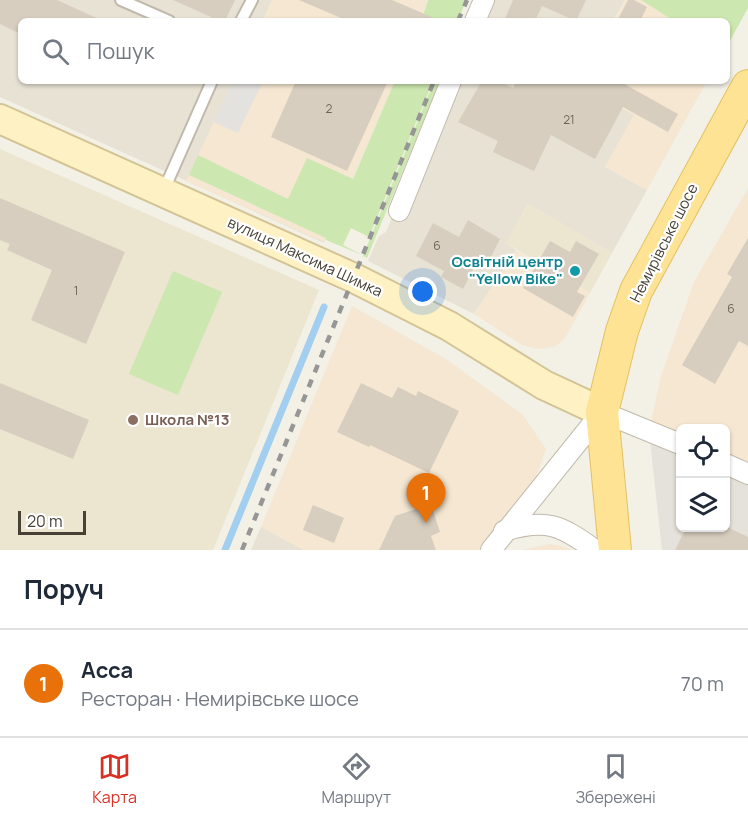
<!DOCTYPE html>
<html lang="uk">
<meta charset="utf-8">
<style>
:root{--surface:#fff;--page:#f2f2f3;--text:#1f2937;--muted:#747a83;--line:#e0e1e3;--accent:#d93025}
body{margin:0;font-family:Manrope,sans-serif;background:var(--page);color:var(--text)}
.controls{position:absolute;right:18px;bottom:18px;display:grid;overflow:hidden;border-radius:9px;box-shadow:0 2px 4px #0004}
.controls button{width:54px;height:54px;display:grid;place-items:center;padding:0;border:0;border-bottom:2px solid var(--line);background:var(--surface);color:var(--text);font:30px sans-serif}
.scale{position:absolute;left:18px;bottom:15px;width:68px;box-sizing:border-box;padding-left:6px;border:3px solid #464035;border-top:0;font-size:16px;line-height:21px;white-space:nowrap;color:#464035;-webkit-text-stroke:4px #fff;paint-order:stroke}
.you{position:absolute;left:423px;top:292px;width:21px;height:21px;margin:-15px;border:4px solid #fff;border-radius:50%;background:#1a73e8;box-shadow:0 0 0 9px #1a73e833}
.badge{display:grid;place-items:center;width:39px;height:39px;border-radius:50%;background:var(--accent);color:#fff;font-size:20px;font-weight:700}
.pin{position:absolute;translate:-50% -50px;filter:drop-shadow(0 2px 3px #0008)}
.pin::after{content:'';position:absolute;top:32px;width:21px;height:18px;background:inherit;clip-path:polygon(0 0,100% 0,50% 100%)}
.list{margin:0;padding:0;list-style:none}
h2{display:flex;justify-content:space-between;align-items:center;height:78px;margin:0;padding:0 24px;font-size:26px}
h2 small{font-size:20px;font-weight:400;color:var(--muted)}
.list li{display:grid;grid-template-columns:39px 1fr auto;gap:18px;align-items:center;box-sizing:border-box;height:108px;padding:0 24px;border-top:2px solid var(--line)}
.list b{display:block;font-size:22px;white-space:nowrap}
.list p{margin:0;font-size:20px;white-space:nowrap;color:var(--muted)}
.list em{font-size:20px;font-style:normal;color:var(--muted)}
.icon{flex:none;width:33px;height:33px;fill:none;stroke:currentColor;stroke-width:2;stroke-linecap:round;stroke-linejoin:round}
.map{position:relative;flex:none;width:748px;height:550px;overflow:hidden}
.search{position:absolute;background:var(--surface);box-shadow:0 2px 4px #0004;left:18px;right:18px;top:18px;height:66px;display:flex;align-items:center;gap:15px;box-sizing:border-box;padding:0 21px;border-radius:9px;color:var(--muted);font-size:22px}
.sheet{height:186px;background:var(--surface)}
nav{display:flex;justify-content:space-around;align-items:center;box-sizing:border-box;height:84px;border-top:2px solid var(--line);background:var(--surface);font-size:16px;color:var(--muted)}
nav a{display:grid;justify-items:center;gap:3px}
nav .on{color:var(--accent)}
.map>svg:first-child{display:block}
.residential{fill:#e7e2d4}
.commercial{fill:#f5e7d1}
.industrial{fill:#e5e1db}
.education{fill:#ece5d0}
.green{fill:#cce7af}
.parking{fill:#e4e2de}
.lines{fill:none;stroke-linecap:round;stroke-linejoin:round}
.stream{stroke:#a2cef0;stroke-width:7}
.building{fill:#d8cebf}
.lane-casing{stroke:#c1baac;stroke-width:14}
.street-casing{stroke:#c1baac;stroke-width:22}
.secondary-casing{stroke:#d3c496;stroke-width:32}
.primary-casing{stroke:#e3c164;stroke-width:34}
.lane{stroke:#fff;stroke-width:10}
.street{stroke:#fff;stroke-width:20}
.secondary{stroke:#fef2c5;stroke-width:28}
.primary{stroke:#fee395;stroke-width:32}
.rail{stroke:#969696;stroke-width:4.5;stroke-dasharray:8 8;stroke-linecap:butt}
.culture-dot{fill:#0f9aa8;stroke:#fff;stroke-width:2}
.education-dot{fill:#8d6e63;stroke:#fff;stroke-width:2}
.labels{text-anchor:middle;stroke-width:4.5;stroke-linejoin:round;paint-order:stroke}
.number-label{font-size:12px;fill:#6a6458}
.street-label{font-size:15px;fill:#464035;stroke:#fff}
.culture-label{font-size:15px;font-weight:bold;fill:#0d838f;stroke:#fff;text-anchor:end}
.education-label{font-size:15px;font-weight:bold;fill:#785e54;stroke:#fff;text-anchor:start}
</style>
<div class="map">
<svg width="748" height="550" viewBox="0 0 748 550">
<rect width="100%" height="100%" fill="#f3f0e6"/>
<!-- residential -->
<path class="residential" d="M0,0h427l-7,21h-399v60h374l-71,162 -324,-146z
M480,0h145l-12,21h-141z
M447,81h182l-13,24 18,10 -29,52 42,23 -35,63 -84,-49 -22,39 10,7 -42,64 -106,-53 11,-25 7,-4z
M261,527l43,23h-53z"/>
<!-- commercial -->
<path class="commercial" d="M272,0h155l-7,21h-158z
M625,0h16l33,21h-60z
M233,81h162l-71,161 -138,-61z
M629,81h78l-60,109 -42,-23 29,-52 -18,-10z
M748,188v286l-22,-10v-36h-46v17l-31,-14 12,-55 33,-94z
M516,250l74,43 -26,47 -10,7 -17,2 -15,-4 -48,-31z
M352,306l94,53 77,56 23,34 -20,56 -35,45h-187l-43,-23z
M549,544l13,2 10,4h-50z"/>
<!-- industrial -->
<path class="industrial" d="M649,431l31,14v83h46v-64l22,10v76h-86z"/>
<!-- education -->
<path class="education" d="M0,149l319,141 -106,260h-213z
M528,204l84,49 -22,40 -84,-50z"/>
<!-- green -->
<path class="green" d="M428,0h38l-8,21h-37z
M641,0h107v8l-21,38v-25h-53z
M395,81h38l-64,156 -18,-9 -8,17 19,10 -36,-15v-2l-137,-63 9,-20 90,44 19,-41 46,21z
M434,81h6l-73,177 -4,-2z
M173,271l49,21 -44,103 -49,-21z"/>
<!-- parking -->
<path class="parking" d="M233,81h30l-25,52 -24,-11z"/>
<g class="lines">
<!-- stream -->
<path class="stream" d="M225,550l99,-243"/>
</g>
<!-- building -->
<path class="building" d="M0,0h57l46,21h-82v13l-21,-10z
M173,0h62l-10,21h-5z
M299,0h93l49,21h-93z
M513,0h73l-10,21 -34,-15 -7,15h-31z
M628,0h6l13,7 -7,14h-23z
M296,81h92l-41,90 -76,-34z
M482,81h18l13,7 4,-7h102l59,33 -10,18 -45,-25 -28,52 -44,-24 -17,36 -41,-19 5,-11 -40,-19z
M0,198l125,54 -39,92 -55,-24 21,-50 -45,-20 3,-6 -10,-4z
M468,220l32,19 -15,30 -9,-5 -13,25 -22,-12 3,-6 -28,-15 17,-33 26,14z
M748,238v108l-9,-5 -24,43 -33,-19 50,-88 -5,-3z
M550,241l20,11 6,-11 23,13 -22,38 8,4 -12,21 -50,-29z
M0,383l89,37 -16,39 -73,-30z
M361,383l31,15 6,-11 18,9 2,-5 41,20 -30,62 -59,-28 -1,2 -32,-15z
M431,504l9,28 -9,4 5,14h-57l16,-34z
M313,505l31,13 -10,25 -31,-13z
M686,528h43l19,9v13h-73z"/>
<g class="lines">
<!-- lane casing -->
<g class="lane-casing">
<path id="lane" d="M121,0l48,21
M241,21l11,-21
M163,192l49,-111"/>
</g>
<!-- street casing -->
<g class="street-casing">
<path id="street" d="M475,21l9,-21
M399,211l52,-130
M726,464l22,10
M504,531c42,-13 57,-6 91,19
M491,550l111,-138 78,32"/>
</g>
<!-- secondary casing -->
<g class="secondary-casing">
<path id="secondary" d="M0,119l354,159 95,48 95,59 58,27"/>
</g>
<!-- primary casing -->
<g class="primary-casing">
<path id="primary" d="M615,550l-13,-138 20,-81 14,-40 112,-205"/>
</g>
<!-- lane -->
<use href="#lane" class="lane"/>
<!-- street -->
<use href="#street" class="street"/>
<!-- secondary -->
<use href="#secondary" class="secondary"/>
<!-- primary -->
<use href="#primary" class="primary"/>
<!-- rail -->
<path class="rail" d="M458,21l9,-21
M242,550l192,-469"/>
</g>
<!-- markers -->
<circle class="culture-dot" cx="575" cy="271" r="6"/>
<circle class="education-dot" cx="133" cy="420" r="6"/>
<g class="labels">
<!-- number labels -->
<g class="number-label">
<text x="329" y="113">2</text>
<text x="569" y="124">21</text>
<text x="437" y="250">6</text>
<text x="76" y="295">1</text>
<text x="731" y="313">6</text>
</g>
<!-- street labels -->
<g class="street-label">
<text transform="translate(664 243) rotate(-63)" y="5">Немирівське шосе</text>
<text transform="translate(305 257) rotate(25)" y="5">вулиця Максима Шимка</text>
</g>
<!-- culture labels -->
<g class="culture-label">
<text x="563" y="267">Освітній центр<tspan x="563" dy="17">"Yellow Bike"</tspan></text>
</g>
<!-- education labels -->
<g class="education-label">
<text x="145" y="425">Школа №13</text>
</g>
</g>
</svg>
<div class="controls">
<button><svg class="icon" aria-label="locate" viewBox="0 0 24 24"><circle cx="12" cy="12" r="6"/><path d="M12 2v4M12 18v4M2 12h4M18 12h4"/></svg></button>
<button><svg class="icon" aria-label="layers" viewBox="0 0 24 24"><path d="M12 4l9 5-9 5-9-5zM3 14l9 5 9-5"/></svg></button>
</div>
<div class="scale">20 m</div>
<div class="you"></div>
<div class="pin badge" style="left:426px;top:523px;background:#e8710a">1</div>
<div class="search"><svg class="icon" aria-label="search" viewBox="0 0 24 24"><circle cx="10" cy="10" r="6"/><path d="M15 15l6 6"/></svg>Пошук</div>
</div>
<section class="sheet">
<h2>Поруч<small></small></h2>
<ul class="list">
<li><span class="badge" style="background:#e8710a">1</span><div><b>Асса</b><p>Ресторан · Немирівське шосе</p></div><em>70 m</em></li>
</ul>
</section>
<nav>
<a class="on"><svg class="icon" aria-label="map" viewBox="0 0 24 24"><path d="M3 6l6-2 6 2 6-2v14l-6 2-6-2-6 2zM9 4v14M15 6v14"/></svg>Карта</a>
<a><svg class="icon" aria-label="directions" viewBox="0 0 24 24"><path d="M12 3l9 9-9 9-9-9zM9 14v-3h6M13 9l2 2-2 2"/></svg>Маршрут</a>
<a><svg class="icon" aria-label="saved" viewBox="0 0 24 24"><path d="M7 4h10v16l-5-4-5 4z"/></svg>Збережені</a>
</nav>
